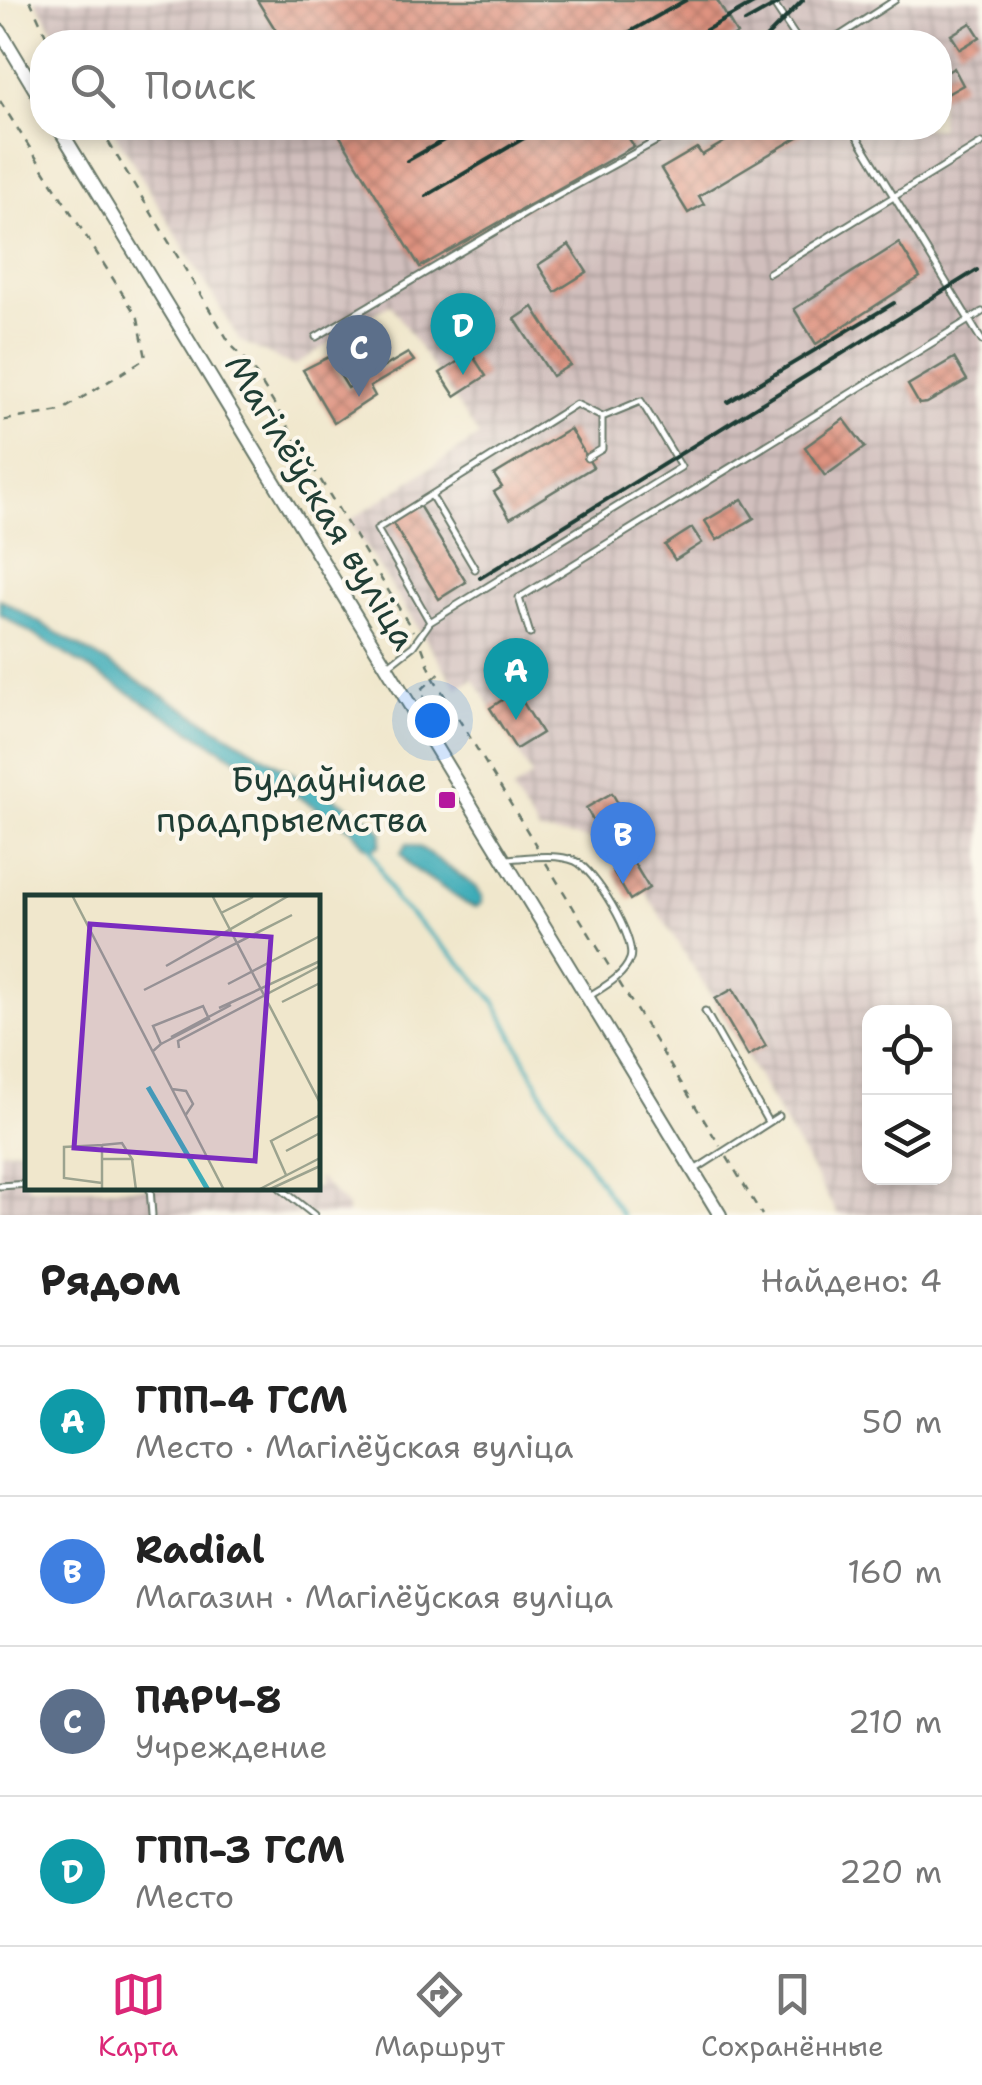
<!DOCTYPE html>
<html lang="ru">
<meta charset="utf-8">
<style>
:root{--surface:#fff;--page:#f2f2f2;--text:#222;--muted:#767676;--line:#e0e0e0;--accent:#db2777}
body{margin:0;font-family:"Shantell Sans",sans-serif;background:var(--page);color:var(--text)}
.controls{position:absolute;right:30px;bottom:30px;display:grid;overflow:hidden;border-radius:20px;box-shadow:0 5px 15px #0003}
.controls button{width:90px;height:90px;display:grid;place-items:center;padding:0;border:0;border-bottom:2px solid var(--line);background:var(--surface);color:var(--text);font:50px sans-serif}
.you{position:absolute;left:432px;top:720px;width:35px;height:35px;margin:-25px;border:8px solid #fff;border-radius:50%;background:#1a73e8;box-shadow:0 0 0 15px #1a73e833}
.badge{display:grid;place-items:center;width:65px;height:65px;border-radius:50%;background:var(--accent);color:#fff;font-size:32px;font-weight:700}
.pin{position:absolute;translate:-50% -82px;filter:drop-shadow(0 2px 5px #0008)}
.pin::after{content:'';position:absolute;top:52px;width:35px;height:30px;background:inherit;clip-path:polygon(0 0,100% 0,50% 100%)}
.list{margin:0;padding:0;list-style:none}
h2{display:flex;justify-content:space-between;align-items:center;height:130px;margin:0;padding:0 40px;font-size:42px}
h2 small{font-size:32px;font-weight:400;color:var(--muted)}
.list li{display:grid;grid-template-columns:65px 1fr auto;gap:30px;align-items:center;box-sizing:border-box;height:150px;padding:0 40px;border-top:2px solid var(--line)}
.list b{display:block;font-size:38px;white-space:nowrap}
.list p{margin:0;font-size:32px;white-space:nowrap;color:var(--muted)}
.list em{font-size:32px;font-style:normal;color:var(--muted)}
.icon{flex:none;width:55px;height:55px;fill:none;stroke:currentColor;stroke-width:2;stroke-linecap:round;stroke-linejoin:round}
.map{position:relative;flex:none;width:982px;height:1215px;overflow:hidden}
.search{position:absolute;background:var(--surface);box-shadow:0 5px 15px #0003;left:30px;right:30px;top:30px;height:110px;display:flex;align-items:center;gap:25px;box-sizing:border-box;padding:0 35px;border-radius:40px;color:var(--muted);font-size:38px}
.sheet{height:730px;background:var(--surface)}
nav{display:flex;justify-content:space-around;align-items:center;box-sizing:border-box;height:140px;border-top:2px solid var(--line);background:var(--surface);font-size:28px;color:var(--muted)}
nav a{display:grid;justify-items:center;gap:5px}
nav .on{color:var(--accent)}
.map>svg:first-child{display:block}
.industrial{fill:url(#industrial-grid);fill-rule:evenodd}
.water{fill:#3cacb8;stroke:#2e7476;stroke-width:2.5}
.lines{fill:none;stroke-linecap:round;stroke-linejoin:round}
.stream{stroke:#3cacb8;stroke-width:4}
.building{fill:url(#building-cross-hatch)}
.lane-casing{stroke:#687869;stroke-width:9}
.secondary-casing{stroke:#687869;stroke-width:16}
.path{stroke:#687869;stroke-width:2.5;stroke-dasharray:8 8;stroke-linecap:butt}
.lane{stroke:#fff;stroke-width:5}
.secondary{stroke:#fff;stroke-width:12}
.rail{stroke:#1f3d34;stroke-width:4}
.poi-dot{fill:#b5179e;stroke:#fbf7ec;stroke-width:4}
.labels{text-anchor:middle;stroke-width:8;stroke-linejoin:round;paint-order:stroke}
.street-label{font-size:35px;fill:#1f3d34;stroke:#fbf7ec}
.poi-label{font-size:35px;fill:#1f3d34;stroke:#fbf7ec;text-anchor:end}
.inset-river{fill:none;stroke:#3cacb8;stroke-width:5}
.inset-road{fill:none;stroke:#9ca38f;stroke-width:2.5}
.view{fill:#7b2cbf;fill-opacity:0.15;stroke:#7b2cbf;stroke-width:5}
.inset-edge{fill:none;stroke:#1f3d34;stroke-width:5}
</style>
<div class="map">
<svg width="982" height="1215" viewBox="0 0 982 1215">
<defs>
<pattern id="industrial-grid" width="8" height="8" patternUnits="userSpaceOnUse" patternTransform="scale(2.5)"><rect width="8" height="8" fill="#d1bfbd"/><path d="M0 4h8M4 0v8" fill="none" stroke="#a99c9a"/></pattern>
<pattern id="building-cross-hatch" width="8" height="8" patternUnits="userSpaceOnUse" patternTransform="scale(2.5)"><rect width="8" height="8" fill="#df9380"/><path d="M0 0l8 8M0 8l8-8" fill="none" stroke="#b4796a"/></pattern>
</defs>
<rect width="100%" height="100%" fill="#fbf7ec"/>
<filter id="ink" filterUnits="userSpaceOnUse"><feTurbulence type="fractalNoise" baseFrequency=".01" numOctaves="2"/><feDisplacementMap in="SourceGraphic" scale="20" xChannelSelector="R" yChannelSelector="G"/><feConvolveMatrix kernelMatrix="1 2 1 2 8 2 1 2 1" color-interpolation-filters="sRGB"/></filter>
<filter id="wash" filterUnits="userSpaceOnUse"><feTurbulence type="fractalNoise" baseFrequency=".0048" numOctaves="4" result="noise"/><feDisplacementMap in="SourceGraphic" scale="40" xChannelSelector="R" yChannelSelector="G"/><feGaussianBlur stdDeviation="2.25" result="paint"/><feColorMatrix in="noise" values="0 0 0 0 0 0 0 0 0 0 0 0 0 0 0 0 0 1.4 0 .05"/><feComposite in="paint" operator="in"/></filter>
<g filter="url(#wash)">
<rect width="100%" height="100%" fill="#f0e7cc"/>
<!-- industrial -->
<path class="industrial" d="M35,0h947v1215h-144l-129,-223 -95,-149 -75,-11 -27,-41 20,-15 -58,-97 -17,9 -108,-167 130,-85 -89,-132 -96,62 -54,-25 -128,-213h828v-86h-879zM870,1012h74v166h-74z
M27,1148l1,40h290v-11l29,30v8h-347v-64z"/>
<!-- water -->
<path class="water" d="M0,599l371,221 11,12 -2,13 -7,4 -7,-2 -15,-18 -351,-215z
M407,844l14,4 55,39 6,9v7l-6,4 -9,-3 -57,-38 -9,-13z"/>
<g class="lines">
<!-- stream -->
<path class="stream" d="M370,848l26,53 74,71 25,30 52,100 75,113"/>
</g>
<g id="blocks">
<!-- building -->
<path class="building" d="M257,0h460l20,34 -13,8h-441z
M971,23l9,14 -20,12 -9,-14z
M954,68l9,17 -23,13v-22z
M335,128h287l12,18 -214,121z
M748,128h65l-114,68 5,8 -16,9 -27,-44 36,-21 5,7z
M899,243l21,34 -104,67 -22,-35z
M569,245l18,27 -32,20 -17,-27z
M533,307l37,58 -18,11 -37,-57z
M408,353l6,8 -44,26 5,9 -41,27 -31,-53 26,-13 19,31z
M471,353l15,23 -31,20 -15,-23z
M954,358l13,22 -40,23 -8,1 -11,-19z
M844,419l21,28 -40,29 -20,-29z
M570,429l23,38 -83,51 -16,-26 8,-5 -8,-12z
M742,499l12,19 -37,22 -12,-19z
M417,502l49,80 -27,17 -49,-80z
M692,528l10,15 -27,17 -10,-15z
M516,691l26,42 -26,16 -26,-41z
M612,793l12,21 -26,15 -12,-21z
M632,860l17,28 -19,12 -17,-29z
M733,989l33,57 -18,10 -33,-57z"/>
</g>
</g>
<g filter="url(#ink)">
<use href="#blocks" fill-opacity="0" stroke="#687869" stroke-width="2.5"/>
<g class="lines">
<!-- lane casing -->
<g class="lane-casing">
<path id="lane" d="M771,0l28,42
M830,42l65,-42
M852,128l130,213
M769,273l213,-130
M316,337l217,-128 147,-81
M587,458l15,-9v-32
M431,495l44,74
M530,634l-11,-36 463,-286
M386,667l27,-21 17,-24 -53,-93 199,-125 26,13 39,-16 40,66 -251,155
M505,859c21,-1 50,-6 70,2 19,8 62,78 55,98 -6,17 -25,27 -39,36
M705,1011l63,111
M696,1169l83,-53
M0,1186l28,-2
M150,1188l2,27
M280,1188l34,27"/>
</g>
<!-- secondary casing -->
<g class="secondary-casing">
<path id="secondary" d="M0,31l42,70
M59,128l661,1087"/>
</g>
<!-- path -->
<path class="path" d="M30,0l19,42
M0,101l138,217 8,40 -85,53 -61,10
M100,128l131,217 18,18 164,268
M422,647l11,30 104,170
M436,716l-16,-25 25,-23
M546,863l66,108
M619,982l101,164
M727,1157l35,58"/>
<!-- lane -->
<use href="#lane" class="lane"/>
<!-- secondary -->
<use href="#secondary" class="secondary"/>
<!-- rail -->
<path class="rail" d="M745,22l39,-22
M612,42l74,-42
M685,42l74,-42
M762,42l41,-42
M407,161l58,-33
M426,196l115,-68
M728,402l166,-99
M480,578l497,-308"/>
</g>
</g>
<!-- markers -->
<rect class="poi-dot" x="437" y="790" width="20" height="20" rx="5"/>
<g class="labels">
<!-- street labels -->
<g class="street-label">
<text transform="translate(321 502) rotate(59)" y="12">Магілёўская вуліца</text>
</g>
<!-- poi labels -->
<g class="poi-label">
<text x="427" y="792">Будаўнічае<tspan x="427" dy="40">прадпрыемства</tspan></text>
</g>
</g>
<!-- overview -->
<g transform="translate(25 895)">
<rect width="295" height="295" fill="#f0e7cc"/>
<path class="inset-river" d="M123,192l60,103"/>
<path class="inset-road" d="M47,0l152,295M187,0l108,208M196,18l32,-16M141,71l124,-71M203,89l92,-48M119,95l148,-75M257,107l38,-19M194,113l101,-47M146,142l60,-32M154,153l-1,-7 142,-75M127,157l9,-8 -8,-18 50,-20 6,13 -48,25M147,194l14,2 7,13 -8,12M261,256l34,-18M77,264h30l-10,-16 -20,2M107,264l4,31M261,280l-15,-34 49,-26M77,295v-45l-38,2v31l38,5M233,295l62,-32M243,295l52,-24"/>
<path class="view" d="M65,29l181,13 -16,224 -181,-13z"/>
<rect width="295" height="295" class="inset-edge"/>
</g>
</svg>
<div class="controls">
<button><svg class="icon" aria-label="locate" viewBox="0 0 24 24"><circle cx="12" cy="12" r="6"/><path d="M12 2v4M12 18v4M2 12h4M18 12h4"/></svg></button>
<button><svg class="icon" aria-label="layers" viewBox="0 0 24 24"><path d="M12 4l9 5-9 5-9-5zM3 14l9 5 9-5"/></svg></button>
</div>
<div class="you"></div>
<div class="pin badge" style="left:516px;top:720px;background:#0f9aa8">A</div>
<div class="pin badge" style="left:623px;top:884px;background:#3f7fe0">B</div>
<div class="pin badge" style="left:359px;top:397px;background:#5c6f8a">C</div>
<div class="pin badge" style="left:463px;top:375px;background:#0f9aa8">D</div>
<div class="search"><svg class="icon" aria-label="search" viewBox="0 0 24 24"><circle cx="10" cy="10" r="6"/><path d="M15 15l6 6"/></svg>Поиск</div>
</div>
<section class="sheet">
<h2>Рядом<small>Найдено: 4</small></h2>
<ul class="list">
<li><span class="badge" style="background:#0f9aa8">A</span><div><b>ГПП-4 ГСМ</b><p>Место · Магілёўская вуліца</p></div><em>50 m</em></li>
<li><span class="badge" style="background:#3f7fe0">B</span><div><b>Radial</b><p>Магазин · Магілёўская вуліца</p></div><em>160 m</em></li>
<li><span class="badge" style="background:#5c6f8a">C</span><div><b>ПАРЧ-8</b><p>Учреждение</p></div><em>210 m</em></li>
<li><span class="badge" style="background:#0f9aa8">D</span><div><b>ГПП-3 ГСМ</b><p>Место</p></div><em>220 m</em></li>
</ul>
</section>
<nav>
<a class="on"><svg class="icon" aria-label="map" viewBox="0 0 24 24"><path d="M3 6l6-2 6 2 6-2v14l-6 2-6-2-6 2zM9 4v14M15 6v14"/></svg>Карта</a>
<a><svg class="icon" aria-label="directions" viewBox="0 0 24 24"><path d="M12 3l9 9-9 9-9-9zM9 14v-3h6M13 9l2 2-2 2"/></svg>Маршрут</a>
<a><svg class="icon" aria-label="saved" viewBox="0 0 24 24"><path d="M7 4h10v16l-5-4-5 4z"/></svg>Сохранённые</a>
</nav>
